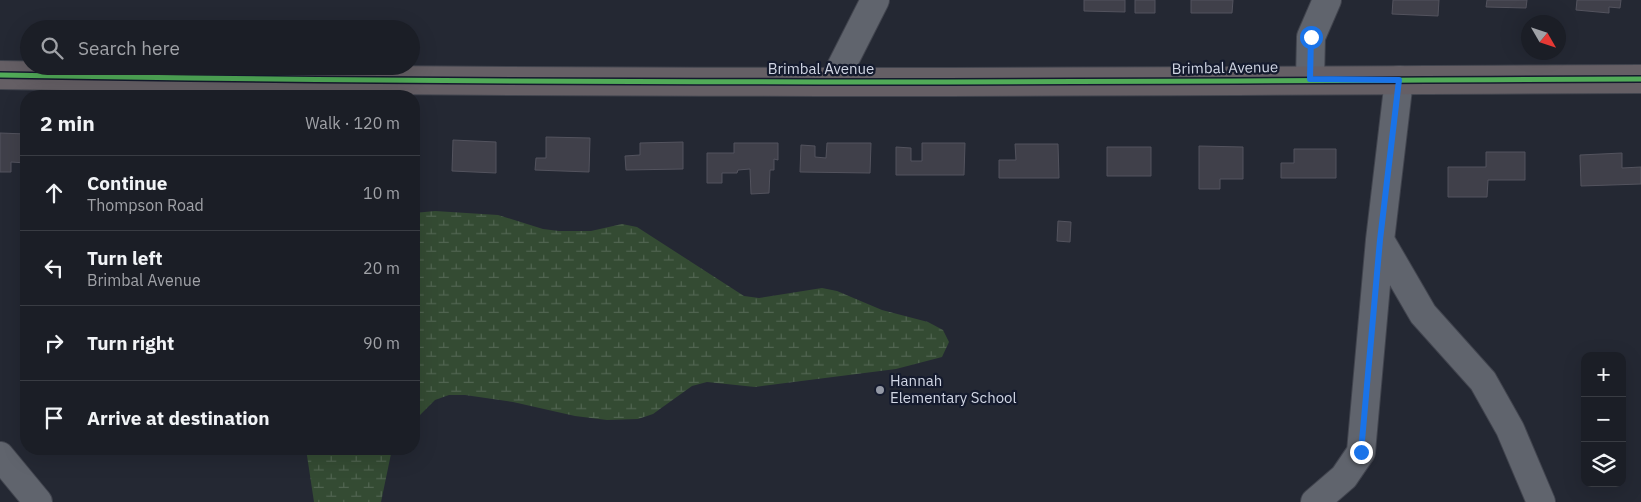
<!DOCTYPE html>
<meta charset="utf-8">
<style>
:root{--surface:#1b1e26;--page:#282b32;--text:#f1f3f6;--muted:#a0a2a7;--line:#393c43}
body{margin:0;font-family:"IBM Plex Sans",sans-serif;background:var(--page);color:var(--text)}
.controls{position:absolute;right:15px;bottom:15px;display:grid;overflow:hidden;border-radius:10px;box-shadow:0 5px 20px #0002}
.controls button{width:45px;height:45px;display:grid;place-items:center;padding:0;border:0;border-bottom:1px solid var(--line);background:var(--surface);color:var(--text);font:25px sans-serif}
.compass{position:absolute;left:1521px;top:15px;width:45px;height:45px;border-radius:50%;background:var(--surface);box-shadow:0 5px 20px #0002;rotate:129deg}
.stop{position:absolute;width:15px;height:15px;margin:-11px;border:4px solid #1a73e8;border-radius:50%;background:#fff}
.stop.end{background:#1a73e8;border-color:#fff;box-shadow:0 1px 5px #0008}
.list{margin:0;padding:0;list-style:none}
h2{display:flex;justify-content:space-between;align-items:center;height:65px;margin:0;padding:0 20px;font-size:21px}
h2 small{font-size:16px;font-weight:400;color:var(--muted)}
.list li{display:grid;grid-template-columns:32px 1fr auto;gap:15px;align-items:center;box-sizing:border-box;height:75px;padding:0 20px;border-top:1px solid var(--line)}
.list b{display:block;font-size:19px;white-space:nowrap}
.list p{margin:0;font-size:16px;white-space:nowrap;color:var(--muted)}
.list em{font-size:16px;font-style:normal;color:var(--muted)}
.icon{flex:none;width:28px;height:28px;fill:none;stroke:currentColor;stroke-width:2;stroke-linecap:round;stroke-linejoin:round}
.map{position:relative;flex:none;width:1641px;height:502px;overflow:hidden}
.search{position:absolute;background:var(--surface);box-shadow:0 5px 20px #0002;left:20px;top:20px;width:400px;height:55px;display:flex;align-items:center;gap:12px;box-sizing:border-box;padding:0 18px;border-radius:28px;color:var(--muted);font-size:19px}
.panel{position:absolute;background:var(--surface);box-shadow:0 5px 20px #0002;left:20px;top:90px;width:400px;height:365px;border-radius:20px}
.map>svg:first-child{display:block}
.wetland{fill:url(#wetland-marsh)}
.building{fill:#40404a;stroke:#53535e}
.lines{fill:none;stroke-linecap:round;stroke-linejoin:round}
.minor-casing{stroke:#41444e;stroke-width:30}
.major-casing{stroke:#41444e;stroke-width:30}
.minor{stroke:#60646d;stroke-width:28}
.major{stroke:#655f65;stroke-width:28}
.cycleway-casing{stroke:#151b2e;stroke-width:8}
.cycleway{stroke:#51ab58;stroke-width:5}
.route{stroke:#1a73e8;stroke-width:6}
.poi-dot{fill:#9499a6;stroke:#151b2e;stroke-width:2}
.labels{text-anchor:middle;stroke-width:4.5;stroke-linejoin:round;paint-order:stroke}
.street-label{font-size:15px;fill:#d1d6e4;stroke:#151b2e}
.poi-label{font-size:15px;fill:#d1d6e4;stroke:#151b2e;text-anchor:start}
</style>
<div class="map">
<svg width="1641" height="502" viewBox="0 0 1641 502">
<defs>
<pattern id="wetland-marsh" width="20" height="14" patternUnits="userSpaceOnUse" patternTransform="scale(1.25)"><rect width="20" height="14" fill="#344b33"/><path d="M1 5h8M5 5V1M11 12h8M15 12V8" fill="none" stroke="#506450"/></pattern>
</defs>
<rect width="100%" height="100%" fill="#242833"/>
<!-- wetland -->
<path class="wetland" d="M435,211l63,4 45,14 16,2h32l31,-7 15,3 107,69 15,2 63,-10 15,3 45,19 46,12 15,8 6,12 -7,15 -46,12 -141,18 -48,-5 -15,4 -39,28 -15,5 -31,1 -32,-4 -62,-14 -48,-7h-16l-14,5 -21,21v-208z
M306,449h86l-11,53h-67z"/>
<!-- building -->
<path class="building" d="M1084,0h41v12l-41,-1z
M1135,0h20v13h-20z
M1191,0h42l-1,13h-41z
M1393,0h46l-1,16 -46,-2z
M1487,0h40l-1,8 -40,-1z
M1577,0h44l-1,8 -11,-1v6l-33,-3z
M0,133l26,1v29l-15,-1v10h-11z
M546,137l44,1 -1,34 -54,-2 1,-12h10z
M453,140l43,2v31l-44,-2z
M683,142v27l-57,1 -1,-14 15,-1v-12z
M734,143h44v17l-4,-1v11h-4l-1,23 -18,1 -1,-25 -12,1 -1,3h-15v10h-15v-30h27z
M827,143h44l-1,30 -70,-1 1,-27 14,1v11l11,1z
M922,143h43l-1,32h-68v-28l15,1v13h11z
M1015,144h43l1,34h-60v-18h17z
M1199,146l44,1v32h-23v10h-21z
M1107,147h44v29h-44z
M1294,149h42v29h-55v-15h13z
M1486,152h39v28h-37l-1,17h-39v-30h38z
M1622,153v15l19,-1v17l-60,2 -1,-31z
M1058,221l13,1 -1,20 -13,-1z"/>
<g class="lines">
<!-- minor casing -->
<g class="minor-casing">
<path id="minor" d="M1310,79l1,-42 16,-37
M834,81l41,-81
M1380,240l19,-160
M0,456l38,46
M1315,502l29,-25 17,-25 19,-212 43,74 60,67 27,48 31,73"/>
</g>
<!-- major casing -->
<g class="major-casing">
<path id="major" d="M0,75c547,10 1094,7 1641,4"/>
</g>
<!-- minor -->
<use href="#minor" class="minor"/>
<!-- major -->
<use href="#major" class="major"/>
<!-- cycleway casing -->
<g class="cycleway-casing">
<path id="cycleway" d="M0,75c547,10 1094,7 1641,4"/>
</g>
<!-- cycleway -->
<use href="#cycleway" class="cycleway"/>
</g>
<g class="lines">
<!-- route -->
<path class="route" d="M1311,37l-1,42 89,1 -19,160 -19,212"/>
</g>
<!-- markers -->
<circle class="poi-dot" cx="880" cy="390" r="5"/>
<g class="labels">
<!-- street labels -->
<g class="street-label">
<text transform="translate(1225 68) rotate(-1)" y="5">Brimbal Avenue</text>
<text x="821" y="74">Brimbal Avenue</text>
</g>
<!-- poi labels -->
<g class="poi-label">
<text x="890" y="386">Hannah<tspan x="890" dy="17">Elementary School</tspan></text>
</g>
</g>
</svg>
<div class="controls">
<button>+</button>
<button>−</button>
<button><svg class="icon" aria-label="layers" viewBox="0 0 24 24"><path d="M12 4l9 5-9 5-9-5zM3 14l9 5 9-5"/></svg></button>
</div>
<svg class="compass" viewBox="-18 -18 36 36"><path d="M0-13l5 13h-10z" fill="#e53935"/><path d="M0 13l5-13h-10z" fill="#a0a2a7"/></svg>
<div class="stop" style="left:1311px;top:37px"></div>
<div class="stop end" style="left:1361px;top:452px"></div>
<div class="search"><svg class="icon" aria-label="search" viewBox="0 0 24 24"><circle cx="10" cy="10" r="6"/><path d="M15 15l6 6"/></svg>Search here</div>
<section class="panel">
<h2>2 min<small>Walk · 120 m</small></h2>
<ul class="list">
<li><svg class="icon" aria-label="ahead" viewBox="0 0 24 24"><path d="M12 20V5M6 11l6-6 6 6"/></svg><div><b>Continue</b><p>Thompson Road</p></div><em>10 m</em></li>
<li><svg class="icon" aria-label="left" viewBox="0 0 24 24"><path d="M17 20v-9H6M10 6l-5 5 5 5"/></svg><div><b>Turn left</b><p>Brimbal Avenue</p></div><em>20 m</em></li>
<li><svg class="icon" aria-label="right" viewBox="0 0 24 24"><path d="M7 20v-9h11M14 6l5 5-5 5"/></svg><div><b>Turn right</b></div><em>90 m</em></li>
<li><svg class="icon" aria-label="arrive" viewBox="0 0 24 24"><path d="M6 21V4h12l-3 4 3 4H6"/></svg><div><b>Arrive at destination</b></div></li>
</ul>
</section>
</div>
